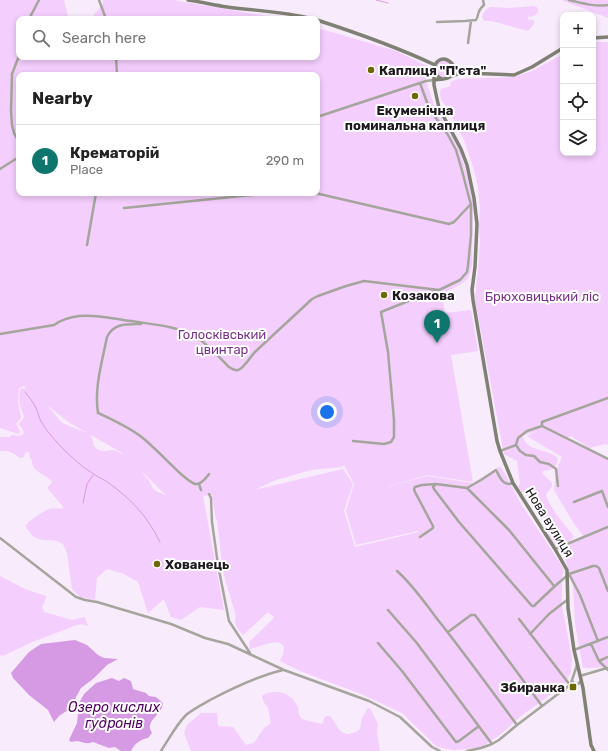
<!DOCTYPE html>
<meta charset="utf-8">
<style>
:root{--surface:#fff;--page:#f2f2f2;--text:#222;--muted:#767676;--line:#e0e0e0;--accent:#0f766e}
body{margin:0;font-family:Rubik,sans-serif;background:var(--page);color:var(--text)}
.controls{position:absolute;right:12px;top:12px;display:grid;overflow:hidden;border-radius:8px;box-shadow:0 2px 6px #0003}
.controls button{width:36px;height:36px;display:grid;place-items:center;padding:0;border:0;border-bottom:1px solid var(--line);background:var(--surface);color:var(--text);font:20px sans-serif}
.you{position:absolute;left:327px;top:412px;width:14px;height:14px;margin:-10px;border:3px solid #fff;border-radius:50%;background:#1a73e8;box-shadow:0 0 0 6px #1a73e833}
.badge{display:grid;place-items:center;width:26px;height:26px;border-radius:50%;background:var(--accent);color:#fff;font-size:13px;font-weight:700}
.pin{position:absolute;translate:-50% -33px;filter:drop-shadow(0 1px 2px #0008)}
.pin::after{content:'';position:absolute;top:21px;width:14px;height:12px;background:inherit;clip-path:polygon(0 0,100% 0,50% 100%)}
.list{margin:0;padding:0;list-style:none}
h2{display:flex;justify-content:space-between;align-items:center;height:52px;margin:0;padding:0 16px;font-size:17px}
h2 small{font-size:13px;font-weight:400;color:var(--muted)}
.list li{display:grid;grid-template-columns:26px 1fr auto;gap:12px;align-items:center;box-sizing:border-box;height:72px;padding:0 16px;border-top:1px solid var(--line)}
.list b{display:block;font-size:15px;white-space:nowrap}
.list p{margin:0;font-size:13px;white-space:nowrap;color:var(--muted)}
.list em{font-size:13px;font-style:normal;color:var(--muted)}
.icon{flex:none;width:22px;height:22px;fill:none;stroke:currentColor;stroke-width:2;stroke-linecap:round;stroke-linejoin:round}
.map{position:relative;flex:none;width:608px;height:751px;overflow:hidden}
.search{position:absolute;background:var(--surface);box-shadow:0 2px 6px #0003;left:16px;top:16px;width:304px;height:44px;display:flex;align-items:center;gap:10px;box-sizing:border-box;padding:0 14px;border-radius:8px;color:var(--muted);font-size:15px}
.panel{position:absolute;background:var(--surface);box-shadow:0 2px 6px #0003;left:16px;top:72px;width:304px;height:124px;border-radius:8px}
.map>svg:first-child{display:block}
.green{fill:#f4cefd;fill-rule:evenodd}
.water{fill:#d69ae4}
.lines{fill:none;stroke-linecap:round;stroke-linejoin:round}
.stream{stroke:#d69ae4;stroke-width:1}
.street{stroke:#a5a59d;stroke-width:2.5}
.secondary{stroke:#808175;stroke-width:3.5}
.poi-dot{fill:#6c6902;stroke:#fff;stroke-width:1.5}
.labels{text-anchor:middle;stroke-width:4;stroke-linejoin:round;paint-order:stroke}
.poi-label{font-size:13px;font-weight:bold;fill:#1e191f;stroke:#fff;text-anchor:start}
.park-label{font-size:13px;fill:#793289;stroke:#fff}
.street-label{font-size:13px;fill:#1e191f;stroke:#fff}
.water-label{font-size:14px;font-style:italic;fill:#500060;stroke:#fff}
</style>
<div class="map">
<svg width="608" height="751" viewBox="0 0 608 751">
<rect width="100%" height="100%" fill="#f8ebfc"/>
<!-- green -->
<path class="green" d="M0,0h64l4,16 7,3h-56v38h298v-29l25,7 54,16 31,15 1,10h-2v5l10,30 10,14 14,25 7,25 6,25 -1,65c-1,4 -2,9 -4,13 -4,6 -19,12 -26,16l3,19 26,-3 7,41 -27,4 22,127 -46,-7 -37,11 1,2v-2l36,-10 46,7 27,-17 4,6 17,32 43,65 -2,9v28l10,52 -1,14 -6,12 -44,32 -20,18 -21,14 -27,2 -16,-3 -35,-34 -41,-19 -61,-23 -20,-10c1,-3 4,-7 4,-12 -1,-14 -27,-1 -34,0l-1,-7 23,-22 2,-3 -6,-5 -25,23c-5,-5 -10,-11 -7,-19l-13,-44 -6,-52h-1l-4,-25 -9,1 21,114 -24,-3 -19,13 -10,-3 -7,-18 -16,14 -10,-31 -14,-8 -17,-5 -10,9 -2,22 -15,-3 -8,-8 -5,-36 -4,-9c-9,-6 -16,-2 -24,-5 -6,-2 -7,-4 -10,-8 -2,-2 -3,-2 -3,-5 1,-5 18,-15 23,-17 5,-2 11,1 15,-1l-16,-19v-2l4,-4 -1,-3c-7,-6 -19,-8 -19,-20l-2,-2 -1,-6 -4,1 -1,4 -4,1c-7,-5 -10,-8 -20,-7v-14h9l3,-2c5,1 8,2 12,-2l-2,-5 -4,-4c1,-1 4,-3 5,-5 2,-4 -2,-9 -3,-13 -1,-5 -1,-11 0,-17l6,-1 -2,-2 -5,2 -1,13 3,16 -1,3 -4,3 4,9 -2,2 -18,-6zM19,75h298v118h-298zM47,405l20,16 20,12 -25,-10zM91,435l31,18 2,2 -10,-5 -9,1 -7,-1 -4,-4zM344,465l10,19 -8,27 10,34 62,-14 1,1 -64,15 -11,-36 9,-27 -10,-15 -89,21 22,-10 35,-10 31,-3zM139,469l28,27 -13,-6 -5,-9z
M103,0h70l111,19h-194l13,-15z
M561,0h47v18z
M534,6l4,2v4l-4,4 -7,1 2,3h5v4l-6,7 -36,-10h-8l-2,-5c2,-4 4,-8 9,-9l18,1z
M593,42h15v403l-3,-1 -16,4 -18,-12 -6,3 43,20v208l-25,1 -8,-44 -2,-39 -11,-37 21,-12 -10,-14 -19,-32 2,-19 6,-14 -35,-21 10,-5 -13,4 -1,2c5,16 27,11 35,22 -1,9 -7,11 -15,12l-1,2 10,10v4l-6,7c2,12 19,31 27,41l1,2c-5,6 -13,10 -20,8l-6,-10c3,-8 0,-15 -6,-20 -2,-2 -4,-3 -5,-4 -2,-4 -3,-8 -6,-12 -5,-5 -11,-6 -13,-13l2,-2 -3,-23 -13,-7 -29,-154 2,-22 1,-7 2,-27 -1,-17 1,-18 -2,-21 -4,-18 -10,-30 -16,-31 -7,-9 -1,-6 1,-5 10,-3 -1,-4 8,-3 56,-2 18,-6 31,-17v99h30z
M444,59l9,5v10l-7,5 -10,-3v-12z
M0,576l25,13 21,7v2l-4,9 2,5 28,8 13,-3 3,9 -6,-2 -8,2 -44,17 -27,13 -3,-1z
M279,692l7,2 7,5 5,8 1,8 3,4 19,5 2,-1 1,-5 3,-2h3c7,8 10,22 23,17 9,-2 7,-8 9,-15l2,-3 3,-6 3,-1 8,16 -1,8 3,19h-189l-7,-18 3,-8 14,-12h16l1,13 15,1 13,18 8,-2 10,-15 7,-5 -3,-15 -5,-7 -1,-5c5,-4 11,-4 17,-4z"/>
<!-- water -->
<path class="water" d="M75,640l12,5 11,10 6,3 14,1 -11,6 -14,14 -12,9 -5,9 -2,9 -15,10 -5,6 -6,-12 -19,-15 -16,-17 -2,-5 18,-21 12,-8z
M112,678l7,3 5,-3 7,3 2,8 13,4 3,3 7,1 7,6c-1,13 -19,17 -11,30l-4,5c-7,1 -14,6 -17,13h-10l-6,-4 -6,1 -16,-6c-7,3 -9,0 -16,-1 -2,0 -4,1 -6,1l-2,-2 8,-17 2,-20 5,-9 12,-11z"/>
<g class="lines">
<!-- stream -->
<path class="stream" d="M376,0l12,3
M25,392c4,5 9,11 12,18 1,3 2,8 4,11 4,9 16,21 23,29 9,8 18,17 28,23 4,3 9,5 14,8 25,18 40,33 54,61
M83,503l4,-19 6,-9"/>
<!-- street -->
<path class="street" d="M99,0l7,19
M569,0c12,3 26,7 39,5
M29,19l10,-19
M437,22l28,-1 11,-1c4,-7 0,-8 8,-15l-1,-5
M468,43l3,-22
M19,56l-7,18 -1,37 1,14 2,8 5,9
M116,57l1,18
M317,117l109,-36 8,-1
M0,169l19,-12
M315,193l134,31 5,-2 16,-17
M124,208l146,-15
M87,245l9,-52
M141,324c-14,0 -27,-1 -34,13 -5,25 -13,51 -9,76 15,7 33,15 46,26 13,11 25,24 38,36 4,3 8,7 13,9 6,1 11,-6 14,-10
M0,334l54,-9c7,-5 16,-8 25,-9 18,-2 35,3 52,5 18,3 46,5 62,14 14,8 25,21 36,32 3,2 5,4 9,3 5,-1 13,-14 17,-18 19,-18 38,-35 57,-53l6,-3 28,-10 18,-5 75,9 21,-10 7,-8 1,-6 3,-31v-30l-10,-38 -5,-17 -8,-15 -19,-27 -9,-25
M542,426l66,33
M353,441l31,3 7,-2 3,-5v-17l-6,-68 -7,-40 55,-22
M516,445l4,6 6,4 8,1 6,6 9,2 7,5 2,17
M500,451l16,-6 2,-7 9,-7 15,-5v-4l66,-24
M199,484l2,6
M436,484l-3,3 1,2 25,33 73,84h2l3,-3 18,-17 14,-12 24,-8h3l3,2 9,23
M467,488l42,42 45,56
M209,494l2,4 1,24 6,43 11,56 21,32
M574,502l28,-11 6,16
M420,537l13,-9v-2l-18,-34 -1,-3 1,-2 7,-2 14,-1 31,4 14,-8 15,-10c4,7 7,17 17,13
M0,538l76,59 9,3 12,2 74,22 34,14 23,6 56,26 85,31 31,16 32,30 8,4
M555,549l53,-22
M397,571c16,14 28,32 41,49 27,34 53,70 79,105
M569,574l11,21 18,46
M388,610l28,32 15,20 61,82
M519,619l51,66
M448,632l23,-17h4l67,91
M530,634l19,-20 18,-14
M378,643l24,28 54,71 3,-1 20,-15
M591,644l8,17 9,9
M574,650l34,-13
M599,661l9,-4
M580,676l27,-8
M572,680l2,4h4l3,-3
M161,751c8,-12 15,-26 25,-36 7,-6 17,-11 26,-16 23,-12 46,-23 71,-29
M467,751l14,-3 11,-4 7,-4 18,-15 53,-40 2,-5 5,-15"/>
<!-- secondary -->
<path class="secondary" d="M188,0c13,2 26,5 39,7 28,4 58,4 85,12
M317,20c40,13 80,27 118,45
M593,38l15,-1
M434,70v15l5,23 22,41 6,16 7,33 3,26 -2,43 -3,23 1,10 24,141 3,10 13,32 42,66 12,21 1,38 6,42 9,38 8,57 3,6
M451,76l7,-2 8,-1 48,2 18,-8 31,-19
M434,80c7,-1 20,0 20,-11 0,-3 -2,-6 -5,-8 -11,-8 -23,11 -7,18"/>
</g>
<!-- markers -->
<g class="poi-dot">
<circle cx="371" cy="70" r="4"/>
<circle cx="415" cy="96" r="4"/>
<circle cx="384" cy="295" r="4"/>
<circle cx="157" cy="564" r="4"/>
<rect x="569" y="683" width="8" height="8" rx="2"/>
</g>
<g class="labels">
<!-- poi labels -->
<g class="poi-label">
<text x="379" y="75">Каплиця "П'єта"</text>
<text x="415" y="115" text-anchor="middle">Екуменічна<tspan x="415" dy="15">поминальна каплиця</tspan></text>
<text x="392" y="300">Козакова</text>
<text x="165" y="569">Хованець</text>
<text x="565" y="692" text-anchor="end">Збиранка</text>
</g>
<!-- park labels -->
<g class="park-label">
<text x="542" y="301">Брюховицький ліс</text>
<text x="222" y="339">Голосківський<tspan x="222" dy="15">цвинтар</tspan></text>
</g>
<!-- street labels -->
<g class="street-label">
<text transform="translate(550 522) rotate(58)" y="5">Нова вулиця</text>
</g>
<!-- water labels -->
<g class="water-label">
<text x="114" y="712">Озеро кислих<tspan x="114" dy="16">гудронів</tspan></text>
</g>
</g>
</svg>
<div class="controls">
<button>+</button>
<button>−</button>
<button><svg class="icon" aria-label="locate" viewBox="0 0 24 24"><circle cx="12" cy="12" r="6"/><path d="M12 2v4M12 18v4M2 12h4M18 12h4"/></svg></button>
<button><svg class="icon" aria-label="layers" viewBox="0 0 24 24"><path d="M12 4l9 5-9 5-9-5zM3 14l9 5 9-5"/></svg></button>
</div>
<div class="you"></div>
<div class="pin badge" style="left:437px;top:343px">1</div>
<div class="search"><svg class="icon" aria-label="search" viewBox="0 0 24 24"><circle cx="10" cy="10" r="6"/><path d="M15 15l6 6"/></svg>Search here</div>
<section class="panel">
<h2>Nearby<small></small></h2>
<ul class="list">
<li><span class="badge">1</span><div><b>Крематорій</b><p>Place</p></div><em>290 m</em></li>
</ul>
</section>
</div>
